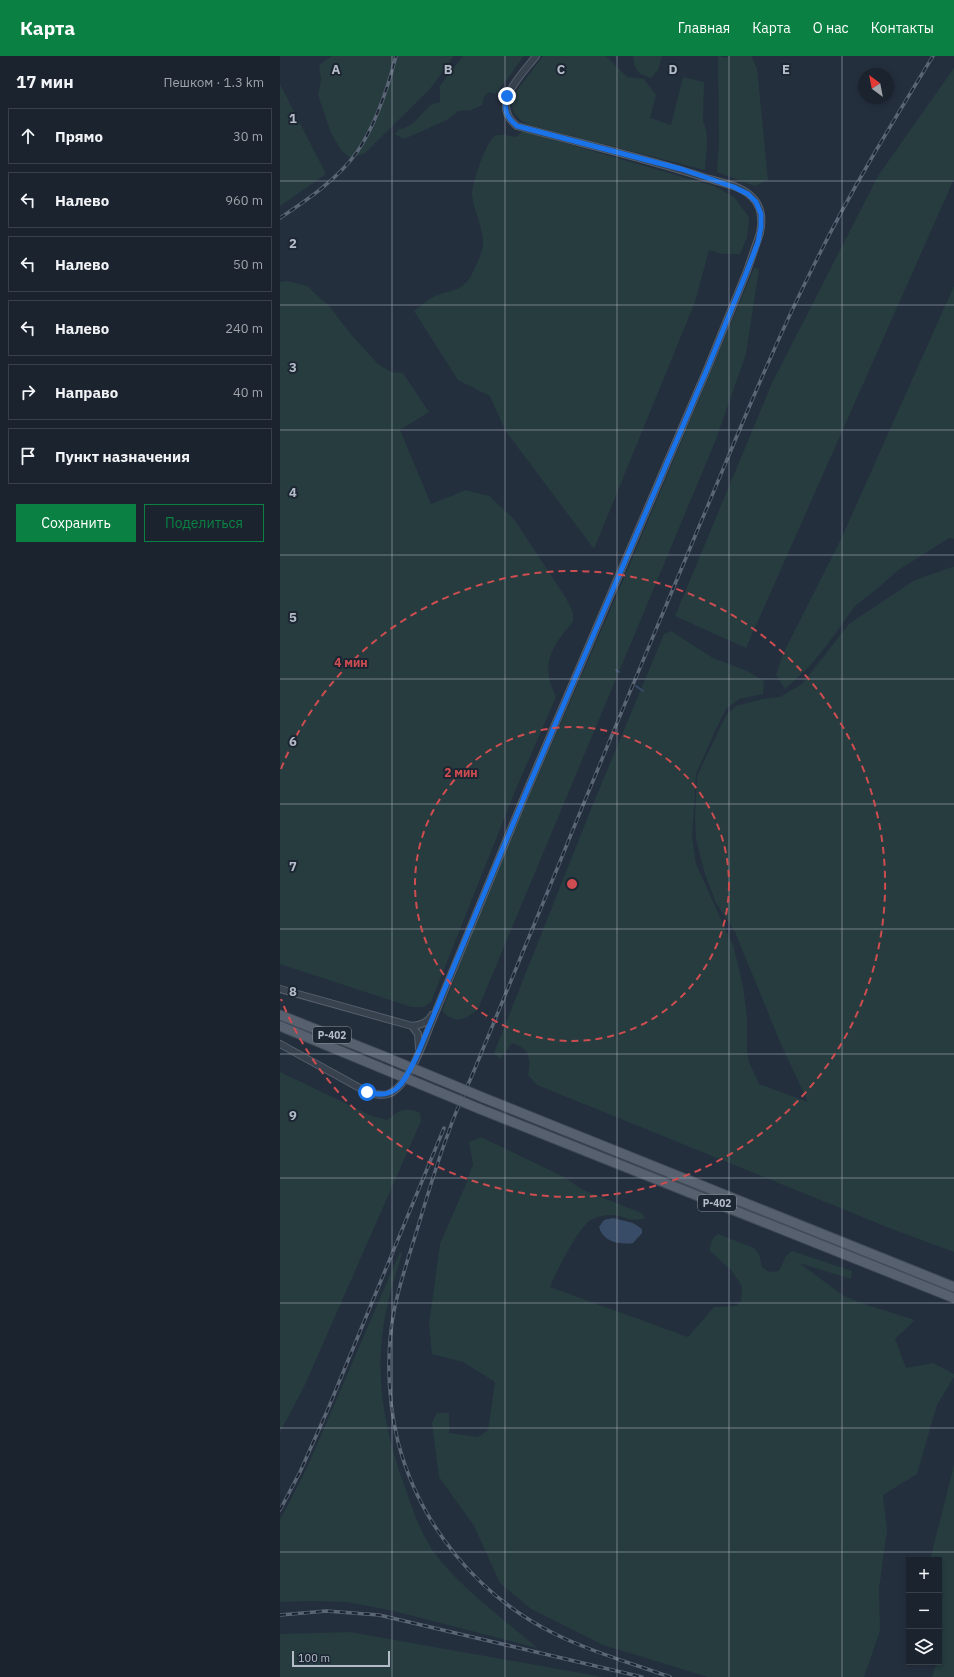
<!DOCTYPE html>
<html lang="ru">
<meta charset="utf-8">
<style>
:root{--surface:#1b232e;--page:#282f3a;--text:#f1f3f6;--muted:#a0a4aa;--line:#39404a;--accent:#0b8043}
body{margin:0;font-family:"IBM Plex Sans",sans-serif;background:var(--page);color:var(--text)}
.controls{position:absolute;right:12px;bottom:12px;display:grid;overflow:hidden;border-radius:0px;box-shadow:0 2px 6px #0003}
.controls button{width:36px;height:36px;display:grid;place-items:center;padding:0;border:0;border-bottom:1px solid var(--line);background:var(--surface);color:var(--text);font:20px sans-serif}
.compass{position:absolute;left:578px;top:12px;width:36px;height:36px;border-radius:50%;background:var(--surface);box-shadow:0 2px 6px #0003;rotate:328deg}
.scale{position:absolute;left:12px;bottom:10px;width:98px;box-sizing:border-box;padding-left:4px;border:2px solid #b4bcc9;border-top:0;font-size:11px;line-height:14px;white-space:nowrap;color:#b4bcc9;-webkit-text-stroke:3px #1d2633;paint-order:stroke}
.stop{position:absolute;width:12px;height:12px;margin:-9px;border:3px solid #1a73e8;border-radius:50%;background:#fff}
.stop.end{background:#1a73e8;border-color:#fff;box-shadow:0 1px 4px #0008}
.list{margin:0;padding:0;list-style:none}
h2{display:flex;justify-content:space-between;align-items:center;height:52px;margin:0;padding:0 16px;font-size:17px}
h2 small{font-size:13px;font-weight:400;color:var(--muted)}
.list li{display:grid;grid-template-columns:26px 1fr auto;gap:12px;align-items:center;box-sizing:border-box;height:56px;margin:0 8px 8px;padding:0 8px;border:1px solid var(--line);border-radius:0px}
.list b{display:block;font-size:15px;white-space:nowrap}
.list em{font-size:13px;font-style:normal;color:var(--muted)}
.actions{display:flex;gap:8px;padding:12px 16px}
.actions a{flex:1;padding:9px 0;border:1px solid var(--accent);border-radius:0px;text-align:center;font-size:14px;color:var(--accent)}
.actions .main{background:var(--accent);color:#fff}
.icon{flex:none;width:22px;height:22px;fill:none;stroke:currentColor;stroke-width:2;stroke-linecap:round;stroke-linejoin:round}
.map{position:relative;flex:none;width:674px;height:1621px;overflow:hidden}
header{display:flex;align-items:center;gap:24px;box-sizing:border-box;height:56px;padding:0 20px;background:var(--accent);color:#fff}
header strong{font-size:19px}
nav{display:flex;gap:22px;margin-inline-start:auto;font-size:14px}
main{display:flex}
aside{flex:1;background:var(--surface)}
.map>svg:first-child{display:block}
.green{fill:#263c3f}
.water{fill:#394c67}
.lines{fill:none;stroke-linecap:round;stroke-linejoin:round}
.stream{stroke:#394c67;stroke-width:2}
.minor-casing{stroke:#565f6c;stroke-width:8}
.primary-casing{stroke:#414a57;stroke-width:11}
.minor{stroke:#38414e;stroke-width:6}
.primary{stroke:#56606e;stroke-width:9}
.rail-casing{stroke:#5a6575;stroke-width:3.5}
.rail{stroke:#1d2633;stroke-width:2;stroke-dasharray:6;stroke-linecap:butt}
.primary-bridge-casing{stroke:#414a57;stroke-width:11;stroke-linecap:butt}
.primary-bridge{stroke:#56606e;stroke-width:9}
.route{stroke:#1a73e8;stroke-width:5}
.grid{fill:none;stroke:#b4bcc9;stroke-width:1;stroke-opacity:0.55}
.ring{fill:none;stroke:#ce4d50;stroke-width:2;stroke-dasharray:7 5}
.labels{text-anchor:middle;stroke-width:4;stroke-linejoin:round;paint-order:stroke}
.shield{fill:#1d2633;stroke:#878f9c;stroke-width:1}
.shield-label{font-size:10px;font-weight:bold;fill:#b4bcc9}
.grid-label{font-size:13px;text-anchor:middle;font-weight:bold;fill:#b4bcc9;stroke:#1d2633;stroke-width:4;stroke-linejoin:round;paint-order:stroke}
.centre{fill:#ce4d50;stroke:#1d2633;stroke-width:2}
.ring-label{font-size:12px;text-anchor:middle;font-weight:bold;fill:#ce4d50;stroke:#1d2633;stroke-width:4;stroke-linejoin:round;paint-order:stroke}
</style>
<header>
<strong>Карта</strong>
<nav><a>Главная</a><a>Карта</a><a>О нас</a><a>Контакты</a></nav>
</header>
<main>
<aside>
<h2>17 мин<small>Пешком · 1.3 km</small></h2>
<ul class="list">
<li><svg class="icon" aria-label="ahead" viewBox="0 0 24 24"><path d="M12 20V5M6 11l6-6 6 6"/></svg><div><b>Прямо</b></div><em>30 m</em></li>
<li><svg class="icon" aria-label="left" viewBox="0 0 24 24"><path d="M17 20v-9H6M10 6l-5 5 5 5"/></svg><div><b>Налево</b></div><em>960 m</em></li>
<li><svg class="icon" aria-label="left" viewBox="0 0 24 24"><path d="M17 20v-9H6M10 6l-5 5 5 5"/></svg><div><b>Налево</b></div><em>50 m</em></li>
<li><svg class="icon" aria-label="left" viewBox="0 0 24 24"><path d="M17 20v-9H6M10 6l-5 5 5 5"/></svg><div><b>Налево</b></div><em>240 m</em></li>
<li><svg class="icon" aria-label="right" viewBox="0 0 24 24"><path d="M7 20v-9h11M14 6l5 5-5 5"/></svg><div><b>Направо</b></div><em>40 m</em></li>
<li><svg class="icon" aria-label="arrive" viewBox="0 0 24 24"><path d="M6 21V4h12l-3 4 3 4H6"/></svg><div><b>Пункт назначения</b></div></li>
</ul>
<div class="actions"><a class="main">Сохранить</a><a>Поделиться</a></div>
</aside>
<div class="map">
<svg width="674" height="1621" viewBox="0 0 674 1621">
<rect width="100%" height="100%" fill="#242f3e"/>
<!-- green -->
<path class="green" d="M52,0h122l-24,33 -66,65 -15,3 -8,-7 -10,-17 -13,-38 3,-15 -2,-15z
M183,0h61l-28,38 -7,-2 -5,5 -2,8 -11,5 -13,1 -11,9 -43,19 -9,-5 4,-5c15,-1 21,-16 32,-24 2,-1 6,-2 9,-3v-16z
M263,0h63l21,21 17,2 12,16 -6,23 21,7 12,-48 21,5 -1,39c7,13 3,34 2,49l-176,-45c-13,-7 -19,-13 -17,-28z
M353,0h29l-4,14 -7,8 -11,-4 -5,-7z
M438,0l8,2 3,-2h22l6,12 11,112 -13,6 -38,-14 2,-32z
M674,12v111l-208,469 -71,-32 97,-233 106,-207z
M0,28l46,90 -46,32z
M243,75l191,55 20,11 15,20 -2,21 -7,16h-18l-13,-4 -14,52 -101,247 -89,-119 -15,-34 -32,-16 -44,-69c6,-4 11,-9 17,-13 15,-9 31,-4 41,-24 3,-7 10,-20 11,-28 1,-17 -9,-34 -11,-51 -1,-9 14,-54 23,-59 6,-3 14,0 21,1z
M474,212l5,1 -13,85 -31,88 -237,567c-13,11 -23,16 -36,2l51,-132 131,-301z
M7,225l20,5 23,21 19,25 29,32 13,8 12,1 26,39 -29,18 31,74 35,-14 23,6 25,23 52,79 7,15v9c-22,25 -33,42 -17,75l-40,92 -85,213 -7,5h-13l-131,-43v-682z
M674,230v253l-5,-1 -52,33 -18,16 -24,19 -28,39 -19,23 -23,21 -9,-14 7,-21 58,-115z
M672,511h2v685l-62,-23 -355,-144 -9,-10c3,-17 2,-26 -16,-32l-12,16 -6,-6 99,-249 71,-170 7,-3 42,27 34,13 17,10 -1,13 -24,5 -13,10 -10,20 -20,45 -4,63 4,27 38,84 9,38 4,31v35l2,10 10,22 49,18 -28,-60 -45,-110 -19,-29 -11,-29 -9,-35 -1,-22 2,-41 29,-61 10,-9 26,-7 18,-2 22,-13 47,-60 66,-44z
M0,1016l92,44 15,4c13,-10 17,-14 33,-7l1,8 -117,266 -24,45z
M201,1081l83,40 19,13 59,23 3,5c-12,5 -21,-2 -33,-3 -9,0 -19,2 -25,8 -13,13 -30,47 -37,64l138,50 26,-30 22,-1 5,-5 1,-15 -11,-16 -21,-19c0,-7 2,-13 8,-17l36,14 5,6 3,13 7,5 10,-1 7,-15 6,-5 60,20 -1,8 -52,-16 45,33 17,7 54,17 -20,19 11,29 27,-5 21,11v3l-17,28 -20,69 -34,21 4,35 -8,59 1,42 -16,46h-156l-105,-32 -72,-36 -31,-26 -26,-57 -35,-49 -7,-54 5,-10h12v20l29,4 10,-7 7,-48 -32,-20 -31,-8 -3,-29 11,-81 26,-60 7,-20 -4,-22z
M120,1196l2,2c-8,25 -16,50 -19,76 -8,54 4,110 23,160 7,21 15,43 27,61 25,35 71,68 104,97l-143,-37 -47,-9 -38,-1 -29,1v-82l26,-50z
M674,1409v212h-22l5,-15h2l1,-11 -1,-91h-9z
M70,1576l253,45h-323v-43z"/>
<!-- water -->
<path class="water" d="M333,1162l20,5 9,6v4l-9,10c-13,2 -30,-1 -34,-16l5,-7z"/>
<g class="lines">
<!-- stream -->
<path class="stream" d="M336,614l3,2
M356,630l7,5"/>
<!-- minor casing -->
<g class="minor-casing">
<path id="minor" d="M0,933l132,37c9,-1 15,-3 20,-11
M132,970l6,8 1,14
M0,988l87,48c7,2 14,4 21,2 21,-7 36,-54 44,-73l93,-226 183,-428 39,-96 13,-38c3,-14 2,-27 -9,-37 -12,-11 -32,-14 -48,-19 -61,-20 -124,-34 -186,-51 -28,-22 4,-50 19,-70"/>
</g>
<!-- primary casing -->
<g class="primary-casing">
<path id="primary" d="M0,959l103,41
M0,970l99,41
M204,1042l470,189
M200,1053l474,189"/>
</g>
<!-- minor -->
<use href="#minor" class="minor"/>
<!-- primary -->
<use href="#primary" class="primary"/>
<!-- rail casing -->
<g class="rail-casing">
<path id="rail" d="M0,162c27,-18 58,-39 77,-66 18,-26 31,-65 39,-96
M0,1454l20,-38 28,-63 116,-281
M0,1559l46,-4 53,4 263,62
M390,1621c-39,-14 -79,-25 -115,-43 -77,-38 -135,-108 -157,-192 -10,-42 -12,-88 -4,-131 6,-31 17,-60 26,-91 9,-30 18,-60 29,-89 8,-24 20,-47 29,-70 26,-64 53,-128 79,-192 46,-114 94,-227 141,-340 38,-90 74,-181 118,-268 35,-71 76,-138 117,-205"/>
</g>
<!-- rail -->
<use href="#rail" class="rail"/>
<!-- primary-bridge casing -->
<g class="primary-bridge-casing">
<path id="primary-bridge" d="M103,1000l101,42
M99,1011l101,42"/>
</g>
<!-- primary-bridge -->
<use href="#primary-bridge" class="primary-bridge"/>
</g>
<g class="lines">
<!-- route -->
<path class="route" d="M87,1036c30,9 37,-11 49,-34l109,-263 183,-428 39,-96 11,-29 3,-15v-13l-5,-12 -8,-8 -14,-7 -53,-18 -164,-43c-10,-8 -14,-16 -10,-30"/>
</g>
<!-- grid -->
<path class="grid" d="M112,0v1621M225,0v1621M337,0v1621M449,0v1621M562,0v1621M0,125h674M0,249h674M0,374h674M0,499h674M0,623h674M0,748h674M0,873h674M0,998h674M0,1122h674M0,1247h674M0,1372h674M0,1496h674"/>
<!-- distance rings -->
<g class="ring">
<circle cx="292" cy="828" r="157"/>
<path d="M1 713A313 313 0 1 1 1 943"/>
</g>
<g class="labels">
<!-- shield labels -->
<g class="shield">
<rect x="33" y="971" width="38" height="16" rx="3"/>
<rect x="418" y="1139" width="38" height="16" rx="3"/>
</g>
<g class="shield-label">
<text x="52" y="983">Р-402</text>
<text x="437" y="1151">Р-402</text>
</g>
</g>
<g class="grid-label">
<text x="56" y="18">A</text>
<text x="168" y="18">B</text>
<text x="281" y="18">C</text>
<text x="393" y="18">D</text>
<text x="506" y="18">E</text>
<text x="13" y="67">1</text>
<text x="13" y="192">2</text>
<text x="13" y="316">3</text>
<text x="13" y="441">4</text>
<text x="13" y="566">5</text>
<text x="13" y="690">6</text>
<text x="13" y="815">7</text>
<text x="13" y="940">8</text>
<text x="13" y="1064">9</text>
</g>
<circle cx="292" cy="828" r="6" class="centre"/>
<g class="ring-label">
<text x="71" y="611">4 мин</text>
<text x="181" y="721">2 мин</text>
</g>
</svg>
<div class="controls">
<button>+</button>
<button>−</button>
<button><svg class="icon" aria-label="layers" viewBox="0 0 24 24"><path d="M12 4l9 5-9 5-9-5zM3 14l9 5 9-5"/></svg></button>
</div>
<svg class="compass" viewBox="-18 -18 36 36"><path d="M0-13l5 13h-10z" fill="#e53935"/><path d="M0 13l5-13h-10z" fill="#a0a4aa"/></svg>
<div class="scale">100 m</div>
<div class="stop" style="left:87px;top:1036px"></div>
<div class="stop end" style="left:227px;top:40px"></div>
</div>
</main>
